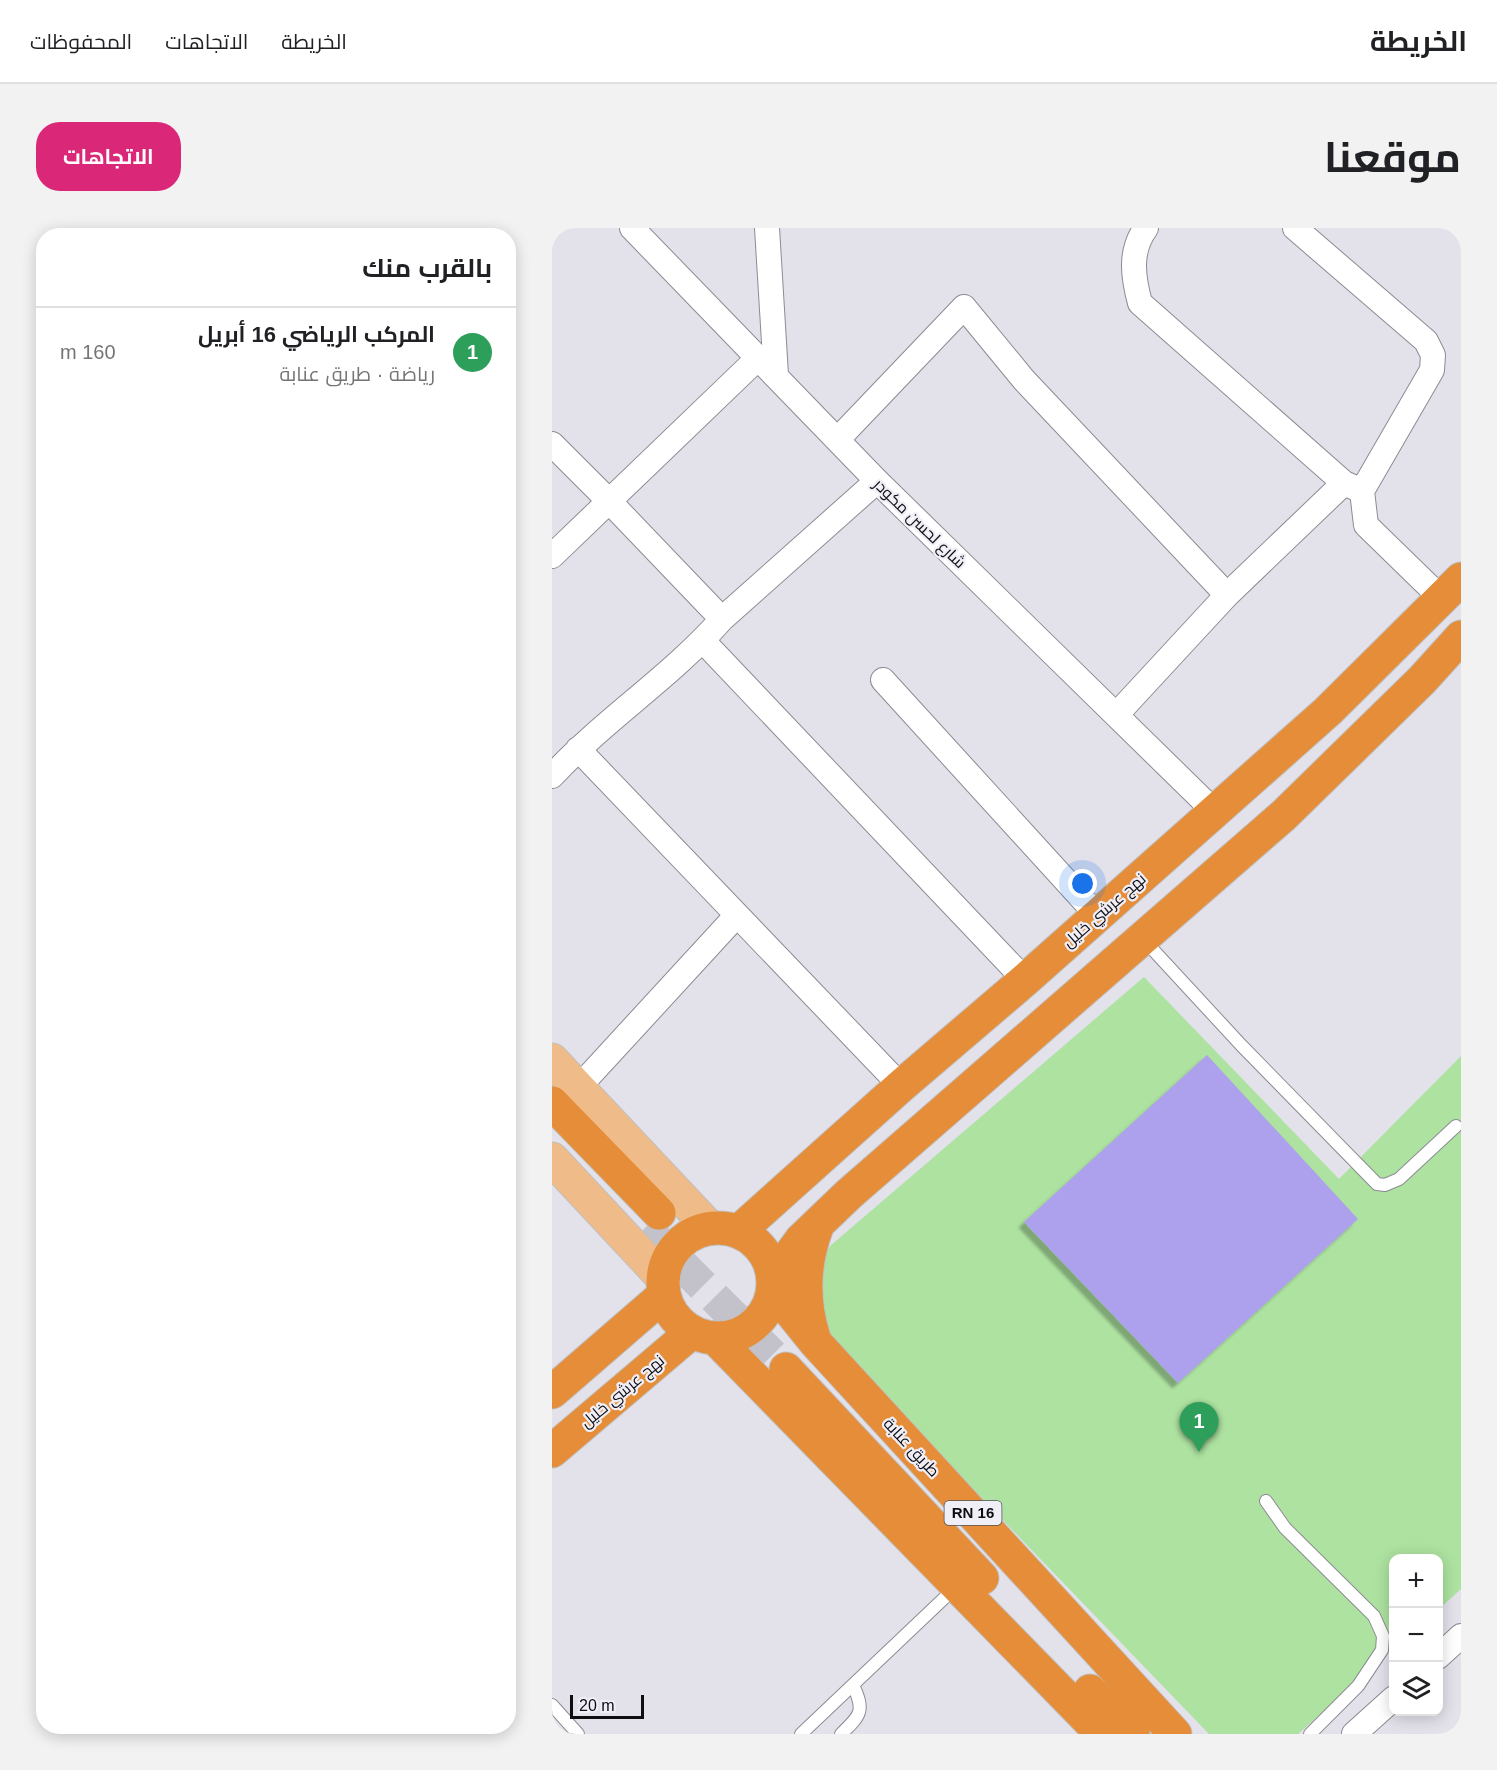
<!DOCTYPE html>
<html lang="ar">
<meta charset="utf-8">
<style>
:root{--surface:#fff;--page:#f2f2f2;--text:#202124;--muted:#757577;--line:#e0e0e0;--accent:#db2777}
body{margin:0;font-family:Helvetica,Cairo,sans-serif;background:var(--page);color:var(--text);direction:rtl}
.controls{position:absolute;right:18px;bottom:18px;display:grid;overflow:hidden;border-radius:12px;box-shadow:0 3px 15px #0003}
.controls button{width:54px;height:54px;display:grid;place-items:center;padding:0;border:0;border-bottom:2px solid var(--line);background:var(--surface);color:var(--text);font:30px sans-serif}
.scale{position:absolute;left:18px;bottom:15px;width:74px;box-sizing:border-box;padding-left:6px;border:3px solid #0e0e11;border-top:0;font-size:16px;line-height:21px;white-space:nowrap;color:#0e0e11;-webkit-text-stroke:4px #f0eff8;paint-order:stroke}
.you{position:absolute;left:531px;top:656px;width:21px;height:21px;margin:-15px;border:4px solid #fff;border-radius:50%;background:#1a73e8;box-shadow:0 0 0 9px #1a73e833}
.badge{display:grid;place-items:center;width:39px;height:39px;border-radius:50%;background:var(--accent);color:#fff;font-size:20px;font-weight:700}
.pin{position:absolute;translate:-50% -50px;filter:drop-shadow(0 2px 3px #0008)}
.pin::after{content:'';position:absolute;top:32px;width:21px;height:18px;background:inherit;clip-path:polygon(0 0,100% 0,50% 100%)}
.list{margin:0;padding:0;list-style:none}
h2{display:flex;justify-content:space-between;align-items:center;height:78px;margin:0;padding:0 24px;font-size:26px}
h2 small{font-size:20px;font-weight:400;color:var(--muted)}
.list li{display:grid;grid-template-columns:39px 1fr auto;gap:18px;align-items:center;box-sizing:border-box;height:90px;padding:0 24px;border-top:2px solid var(--line)}
.list b{display:block;font-size:22px;white-space:nowrap}
.list p{margin:0;font-size:20px;white-space:nowrap;color:var(--muted)}
.list em{font-size:20px;font-style:normal;color:var(--muted)}
.icon{flex:none;width:33px;height:33px;fill:none;stroke:currentColor;stroke-width:2;stroke-linecap:round;stroke-linejoin:round}
.map{position:relative;flex:none;width:909px;height:1506px;overflow:hidden;direction:ltr;border-radius:24px}
header{display:flex;align-items:center;gap:36px;box-sizing:border-box;height:84px;padding:0 30px;background:var(--surface);border-bottom:2px solid var(--line)}
header strong{font-size:28px}
nav{display:flex;gap:33px;margin-inline-start:auto;font-size:21px}
.intro{display:flex;align-items:center;justify-content:space-between;box-sizing:border-box;height:144px;padding:0 36px}
h1{margin:0;font-size:42px}
.button{padding:15px 27px;border-radius:24px;background:var(--accent);color:#fff;font-size:21px;font-weight:700}
main{display:flex;gap:36px;padding:0 36px}
aside{flex:1;background:var(--surface);border-radius:24px;box-shadow:0 3px 15px #0003}
.map>svg:first-child{display:block}
.green{fill:#ade2a0}
.building{fill:#ada0ec;filter:url(#shadow)}
.lines{fill:none;stroke-linecap:round;stroke-linejoin:round}
.highway-tunnel{stroke:#c3c2ca;stroke-width:33;stroke-dasharray:33 16;stroke-linecap:butt}
.lane-casing{stroke:#8c8b93;stroke-width:14}
.street-casing{stroke:#8c8b93;stroke-width:26}
.primary-casing{stroke:#c0c0c1;stroke-width:35}
.highway-casing{stroke:#c0c0c1;stroke-width:35}
.lane{stroke:#fff;stroke-width:12}
.street{stroke:#fff;stroke-width:24}
.primary{stroke:#efbb88;stroke-width:33}
.highway{stroke:#e58d38;stroke-width:33}
.labels{text-anchor:middle;stroke-width:4.5;stroke-linejoin:round;paint-order:stroke}
.shield{fill:#f0eff8;stroke:#525256;stroke-width:1.5}
.shield-label{font-size:15px;font-weight:bold;fill:#0e0e11}
.street-label{font-size:16px;fill:#0e0e11;stroke:#f0eff8}
</style>
<header>
<strong>الخريطة</strong>
<nav><a>الخريطة</a><a>الاتجاهات</a><a>المحفوظات</a></nav>
</header>
<div class="intro"><h1>موقعنا</h1><a class="button">الاتجاهات</a></div>
<main>
<div class="map">
<svg width="909" height="1506" viewBox="0 0 909 1506">
<defs>
<filter id="shadow"><feDropShadow dx="-5.5" dy="5.5" stdDeviation="1.5" flood-color="#0004"/></filter>
</defs>
<rect width="100%" height="100%" fill="#e3e2eb"/>
<!-- green -->
<path class="green" d="M592,749l195,202 122,-123v533l-22,20 -1,-51h-44l-1,91 -95,85h-89l-375,-389 -12,-23 -6,-53 14,-23z"/>
<!-- building -->
<path class="building" d="M655,827l151,164 -180,164 -154,-161z"/>
<g class="lines">
<!-- highway-tunnel -->
<path class="highway-tunnel" d="M93,1000l141,141"/>
<!-- lane casing -->
<g class="lane-casing">
<path id="lane" d="M592,712l97,105 136,139 8,1 14,-6 57,-53
M714,1273l19,27 89,88 9,20 -1,14 -24,36 -48,48
M0,1477l26,29
M249,1506l156,-148
M289,1506c20,-19 24,-23 12,-49"/>
</g>
<!-- street casing -->
<g class="street-casing">
<path id="street" d="M80,0l245,253 338,331
M215,0l9,147
M594,0c-17,23 -13,49 -6,75l204,180 18,8
M743,0l131,113 7,14 -1,15 -70,121 4,34 76,74
M286,211l126,-132 60,73 203,215
M0,216l56,56 114,119
M0,328l205,-197
M151,413l322,339
M331,452l215,236
M565,486l110,-119 117,-112
M26,521l323,337
M0,548c53,-57 119,-99 170,-157l155,-138
M26,860l159,-173
M886,1429l23,-21
M802,1506l40,-36"/>
</g>
<!-- primary casing -->
<g class="primary-casing">
<path id="primary" d="M0,832l158,168
M0,931l111,119"/>
</g>
<!-- highway casing -->
<g class="highway-casing">
<path id="highway" d="M0,875l107,110
M111 1055a55 55 0 1 1 110 0a55 55 0 1 1-110 0Z
M186,1004l163,-146 124,-106 303,-269 133,-132
M221,1050l28,-38 48,-46 435,-379 138,-135 39,-43
M221,1062l42,52 360,392
M163,1110l387,396
M262,1110c-12,-38 -11,-74 3,-111
M234,1141l196,209
M0,1164l112,-97
M0,1223l140,-119
M538,1463l43,43"/>
</g>
<!-- lane -->
<use href="#lane" class="lane"/>
<!-- street -->
<use href="#street" class="street"/>
<!-- primary -->
<use href="#primary" class="primary"/>
<!-- highway -->
<use href="#highway" class="highway"/>
</g>
<g class="labels">
<!-- shield labels -->
<rect class="shield" x="392.5" y="1273" width="57" height="24" rx="4.5"/>
<g class="shield-label">
<text x="421" y="1290">RN 16</text>
</g>
<!-- street labels -->
<g class="street-label">
<text transform="translate(368 295) rotate(44)" y="6">شارع لحسن مكودر</text>
<text transform="translate(552 682) rotate(-41)" y="6">نهج عرشي خليل</text>
<text transform="translate(70 1163) rotate(-40)" y="6">نهج عرشي خليل</text>
<text transform="translate(360 1219) rotate(47)" y="6">طريق عنابة</text>
</g>
</g>
</svg>
<div class="controls">
<button>+</button>
<button>−</button>
<button><svg class="icon" aria-label="layers" viewBox="0 0 24 24"><path d="M12 4l9 5-9 5-9-5zM3 14l9 5 9-5"/></svg></button>
</div>
<div class="scale">20 m</div>
<div class="you"></div>
<div class="pin badge" style="left:647px;top:1224px;background:#2e9e5b">1</div>
</div>
<aside>
<h2>بالقرب منك<small></small></h2>
<ul class="list">
<li><span class="badge" style="background:#2e9e5b">1</span><div><b>المركب الرياضي 16 أبريل</b><p>رياضة · طريق عنابة</p></div><em>160 m</em></li>
</ul>
</aside>
</main>
